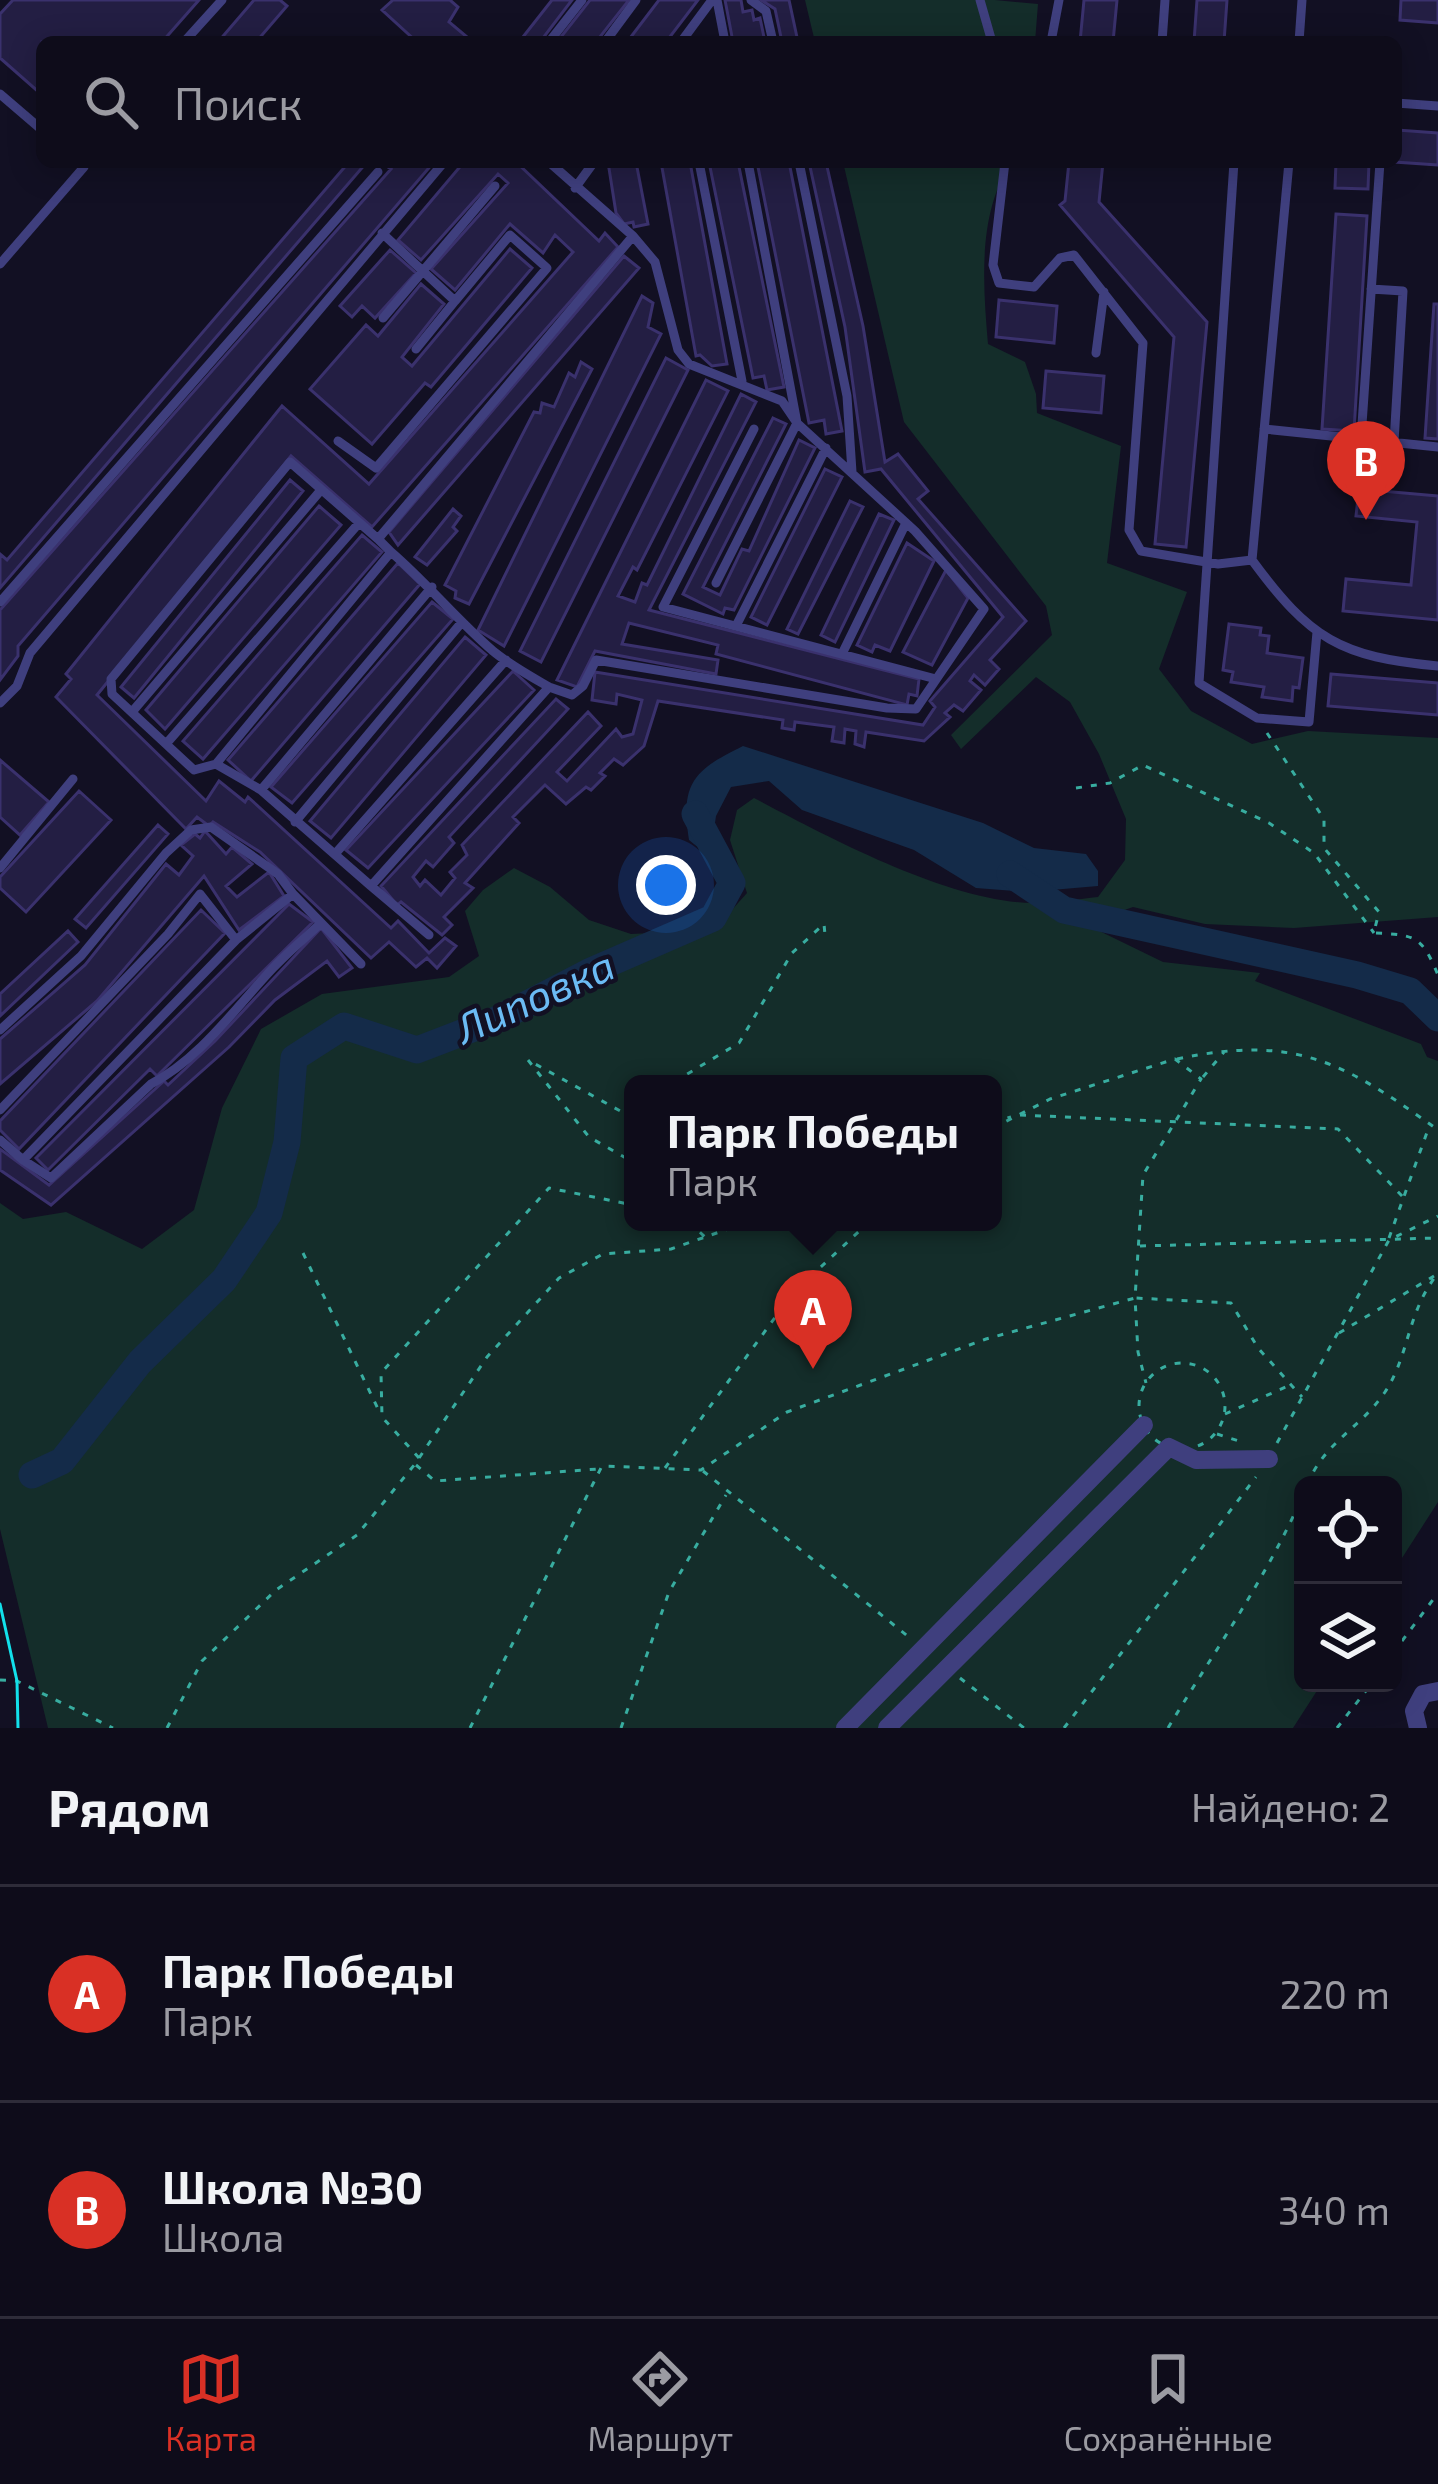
<!DOCTYPE html>
<html lang="ru">
<meta charset="utf-8">
<style>
:root{--surface:#0e0c1a;--page:#1c1a27;--text:#f1f3f6;--muted:#9b9ba2;--line:#2e2c39;--accent:#d93025}
body{margin:0;font-family:"Exo 2",sans-serif;background:var(--page);color:var(--text)}
.controls{position:absolute;right:36px;bottom:36px;display:grid;overflow:hidden;border-radius:18px;box-shadow:0 6px 30px #0003}
.controls button{width:108px;height:108px;display:grid;place-items:center;padding:0;border:0;border-bottom:3px solid var(--line);background:var(--surface);color:var(--text);font:60px sans-serif}
.you{position:absolute;left:666px;top:885px;width:42px;height:42px;margin:-30px;border:9px solid #fff;border-radius:50%;background:#1a73e8;box-shadow:0 0 0 18px #1a73e833}
.badge{display:grid;place-items:center;width:78px;height:78px;border-radius:50%;background:var(--accent);color:#fff;font-size:39px;font-weight:700}
.pin{position:absolute;translate:-50% -99px;filter:drop-shadow(0 3px 6px #0008)}
.pin::after{content:'';position:absolute;top:63px;width:42px;height:36px;background:inherit;clip-path:polygon(0 0,100% 0,50% 100%)}
.popup{position:absolute;left:624px;top:1075px;width:378px;height:156px;box-sizing:border-box;display:grid;place-content:center;border-radius:18px;background:var(--surface);filter:drop-shadow(0 3px 9px #0005);font-size:39px;white-space:nowrap;color:var(--muted)}
.popup b{font-size:45px;color:var(--text)}
.popup::after{content:'';position:absolute;left:50%;top:100%;margin-left:-24px;border:24px solid transparent;border-top-color:var(--surface)}
.list{margin:0;padding:0;list-style:none}
h2{display:flex;justify-content:space-between;align-items:center;height:156px;margin:0;padding:0 48px;font-size:51px}
h2 small{font-size:39px;font-weight:400;color:var(--muted)}
.list li{display:grid;grid-template-columns:78px 1fr auto;gap:36px;align-items:center;box-sizing:border-box;height:216px;padding:0 48px;border-top:3px solid var(--line)}
.list b{display:block;font-size:45px;white-space:nowrap}
.list p{margin:0;font-size:39px;white-space:nowrap;color:var(--muted)}
.list em{font-size:39px;font-style:normal;color:var(--muted)}
.icon{flex:none;width:66px;height:66px;fill:none;stroke:currentColor;stroke-width:2;stroke-linecap:round;stroke-linejoin:round}
.map{position:relative;flex:none;width:1438px;height:1728px;overflow:hidden}
.search{position:absolute;background:var(--surface);box-shadow:0 6px 30px #0003;left:36px;right:36px;top:36px;height:132px;display:flex;align-items:center;gap:30px;box-sizing:border-box;padding:0 42px;border-radius:18px;color:var(--muted);font-size:45px}
.sheet{height:588px;background:var(--surface)}
nav{display:flex;justify-content:space-around;align-items:center;box-sizing:border-box;height:168px;border-top:3px solid var(--line);background:var(--surface);font-size:33px;color:var(--muted)}
nav a{display:grid;justify-items:center;gap:6px}
nav .on{color:var(--accent)}
.map>svg:first-child{display:block}
.green{fill:#142d2a;fill-rule:evenodd}
.water{fill:#142b49}
.lines{fill:none;stroke-linecap:round;stroke-linejoin:round}
.river{stroke:#142b49;stroke-width:27}
.building{fill:#231e43;stroke:#3a316d;stroke-width:3}
.path{stroke:#38ada0;stroke-width:3;stroke-dasharray:6 9;stroke-linecap:butt}
.lane{stroke:#3f3f7e;stroke-width:9}
.street{stroke:#3f3f7e;stroke-width:18}
.tram{stroke:#12e0eb;stroke-width:3}
.labels{text-anchor:middle;stroke-width:9;stroke-linejoin:round;paint-order:stroke}
.water-label{font-size:42px;font-style:italic;fill:#6bbbf4;stroke:#121023}
</style>
<div class="map">
<svg width="1438" height="1728" viewBox="0 0 1438 1728">
<rect width="100%" height="100%" fill="#121023"/>
<!-- green -->
<path class="green" d="M805,0h190l43,4 -3,38h-220z
M843,162h169c-35,50 -29,123 -24,182l37,18 11,32 1,19 84,33 -14,117 80,29 -28,77 32,42 61,33 56,-13 130,7v179l-144,11 -89,-4 -72,-17 -48,17 78,38 97,11 -5,8 166,63 6,13 11,4v441l-45,70v-87h-90v198h19l-29,45h-1245l-48,-199v-326l23,16 43,-7 76,37 52,-39 28,-102 39,-79 61,-35 127,-17 30,-21 -14,-45 18,-21 31,-22 36,19 39,33 42,14 83,-4 33,-37 -17,-53 7,-30 17,-12c74,39 195,104 279,105 21,1 44,-4 65,-6l27,-37 1,-41 -27,-65 -29,-52 -34,-25 -75,72 -10,-14 101,-100 -6,-29 -142,-184zM633,1084h360v138h-360z"/>
<!-- water -->
<path class="water" d="M743,746l240,77 51,25 52,6 12,17v15l-70,6 -52,-4 -62,-38 -112,-40 -33,-29 -38,6 -15,29 -6,41 -21,-17c-9,-57 5,-70 54,-94z"/>
<g class="lines">
<!-- river -->
<path class="river" d="M1010,874l54,36 293,65 53,16 28,27
M32,1475l30,-14 78,-99 84,-82 45,-67 18,-71 7,-84 50,-32 73,24 81,-31 91,-47 124,-54 19,-35 -37,-69"/>
</g>
<!-- building -->
<path class="building" d="M13,0h186l-37,42h-120v53l-42,-37v-44z
M254,0h26l7,6 -31,36h-38z
M393,0h57l8,7 -9,15 24,20h-56l-35,-32z
M552,0h20l-32,42h-21z
M590,0h39l-33,42h-39z
M659,0h39l-32,42h-39z
M725,0h16l2,12 9,-2 2,10 6,-2 5,24h-32z
M761,0h28l9,42h-16l-7,-33z
M1084,0h33l-4,42h-33z
M1197,0h30l-3,42h-30z
M1401,0h37v23l-38,-3z
M1397,130l41,3v32l-43,-3z
M349,162h18l-367,426v-34l7,6z
M387,162h47l-416,484v10l-18,24v-70l391,-441 -6,-4z
M464,162h52l83,79 6,-8 13,14 -246,280 -81,-71 -194,239 109,106 13,-20 26,21 3,-5 143,131 7,-7 31,32 16,-15 11,8 -19,22 -10,-10 -11,9 -27,-25 -18,16 -111,-106 -47,-30 -4,4 -12,-9 -11,12 -130,-132 15,-18 -5,-5 216,-268 87,78 204,-232 -18,-17 -12,18 -33,-29 -55,66 -24,-21 77,-86 -10,-9 -77,86 -23,-20z
M608,162h28l12,62 -14,3 -1,-5 -9,2 -8,-11z
M661,162h29l37,202 -15,2 -12,-11 -4,1z
M709,162h29l46,225 -17,3 -3,-14 -11,2z
M757,162h32l53,269 -16,3 -2,-14 -15,3z
M809,162h17l37,164 22,136 13,-8 30,37 -10,8 108,122 -36,39 9,9 -14,16 -11,-10 -4,6 11,9 -18,21 -9,-6 -9,8 5,4 -26,24 -58,-9 -2,15 -9,-3 1,-13 -11,-2 -1,14 -12,-2 2,-14 -39,-5 -1,8 -12,-2 1,-8 -125,-19 -14,45 -21,19 -9,-6 -14,14 5,3 -14,14 -5,-3 -20,17 -21,-19 -32,32 6,6 -54,60 8,5 -29,29 8,8 -10,10 -41,-33 -4,3 -16,-19 175,-187 12,10 -119,128 5,6 -21,24 -7,-6 -13,16 7,9 5,-6 16,15 14,-17 -5,-6 17,-17 -5,-10 126,-133 13,14 -44,46 10,9 49,-52 6,8 11,-3 9,-34 -25,-6 -1,10 -24,-4 3,-28 328,53 12,-18 -5,-6 73,-84 -122,-148 -16,3 -20,-145z
M1069,162h34l-4,40 108,120 -21,225 -31,-3 19,-207 -114,-132 5,-4z
M1336,162h33l-1,27 -33,-1z
M1336,214l31,2 -13,215 -32,-2z
M510,249l22,19 -101,119 -6,-4 -53,61 -62,-55 56,-64 12,11 43,-52 23,20 -42,53 10,9z
M390,250l26,23 -41,45 -13,-12 -10,11 -12,-11z
M624,256l15,12 -241,277 -9,-13z
M642,296l11,7 -5,24 13,7 -157,312 -26,-16z
M999,300l58,6 -3,37 -58,-6z
M1434,304h4v135l-13,-1z
M666,358l22,12 -147,292 -21,-11z
M581,362l11,7 -123,235 -14,-6 1,-7 -11,-6 89,-173 6,1 2,-10 12,4 15,-34 6,4z
M1046,371l58,5 -3,37 -58,-5z
M706,380l22,11 -91,179 -4,-3 -15,29 17,6 7,-19 5,2 94,-191 15,8 -107,208 270,69 -2,17 -8,-2 -2,11 -191,-51 2,-9 -89,-22 -7,21 96,16 -2,14 -121,-23 -18,36 -20,-7z
M773,418l13,6 -83,163 17,8 22,-46 7,2 50,-111 16,8 -81,162 -9,-2 -2,6 -40,-20z
M825,469l17,8 -75,148 -16,-8z
M290,480l13,11 -169,207 -13,-11z
M1359,489l79,7v124l-95,-9 3,-32 65,6 6,-63 -61,-6z
M850,501l13,6 -65,127 -11,-5z
M319,506l22,19 -176,204 -19,-19z
M453,509l8,7 -8,11 4,4 -30,34 -12,-8z
M879,514l15,6 -59,122 -14,-7z
M362,535l20,17 -179,207 -20,-18z
M907,543l27,18 -44,90 -15,-6 -3,7 -15,-7z
M398,563l22,21 -169,197 -23,-21z
M946,570l22,28 -36,67 -29,-13z
M432,602l21,17 -161,184 -21,-16z
M1229,624l32,4 -1,7 9,1 -2,17 36,5 -4,30 -6,-1 -1,14 -30,-4 2,-10 -33,-5 2,-10 -10,-2z
M465,637l21,18 -155,183 -21,-17z
M513,671l21,19 -166,178 -22,-18z
M1331,674l107,9v32l-110,-9z
M0,760l49,42 -29,33 -20,-18z
M79,791l32,29 -85,92 -26,-24v-11z
M158,825l10,9 -82,94 -11,-9z
M205,831l21,23 6,-7 20,17 -26,22 11,11 32,-25 15,24 -45,34 -35,-54 -107,125 -97,83v-45l85,-74 81,-101 13,11 14,-19 -12,-11 14,-11 5,4z
M289,904l24,18 -156,154 -7,-7 -102,101 -12,-12z
M201,910l24,23 -206,216 -19,-19v-9z
M321,928l31,40 -13,9 -12,-16 -52,39 -46,47 -178,158 -51,-35v-21l49,36 115,-104 4,4 47,-44z
M68,931l10,11 -78,74v-22z"/>
<g class="lines">
<!-- path -->
<path class="path" d="M1267,733l57,86v29l55,64 -5,20
M1076,788l34,-5 33,-18 126,58 45,30 60,80
M1376,933c41,2 46,4 62,42
M1177,1059c118,-25 167,3 261,71
M1203,1077l21,-25
M677,1084l2,-5 60,-36 53,-90 32,-29 1,11
M1020,1115l318,14 65,68
M633,1118l-105,-58 61,77 44,25
M993,1122l18,-5
M993,1128l57,-29 125,-40 26,20 -58,96 -8,123 96,5 27,45 44,49
M689,1222l16,15
M1389,1238l41,-114
M1140,1246l298,-8
M303,1253l77,160
M1339,1333l95,-57
M1139 1406a43 43 0 1 1 86 0a43 43 0 1 1-86 0Z
M1225,1414l63,-28
M1217,1434l25,8
M1277,1443l112,-203 49,-24
M419,1458l-37,-41 -1,-44 168,-185 84,17
M416,1465l19,16 163,-12
M665,1468l128,-175 76,-71
M703,1471l207,167
M1307,1485c18,-44 53,-56 78,-93 25,-38 21,-78 53,-119
M1393,1653l45,-60
M960,1678l64,50
M0,1680l17,1 96,47
M167,1728l35,-67 74,-71 81,-55 58,-71 72,-107 72,-79 44,-24 68,-5 77,-27
M470,1728l132,-262 99,4 86,-58 199,-73 149,-41 3,54 8,31
M621,1728l48,-136 57,-97
M1064,1728l192,-251
M1168,1728c47,-78 98,-149 135,-233
M1337,1728l35,-45"/>
<!-- lane -->
<path class="lane" d="M717,0l8,42
M751,0l15,11 7,31
M980,0l12,42
M184,42l38,-42
M549,42l33,-42
M605,42l31,-42
M681,42l31,-42
M1051,42l8,-42
M1162,42l3,-42
M1299,42l3,-42
M0,94l42,36
M1396,103l42,3
M549,162l84,74 22,26 23,88 11,14 93,37 15,22 118,108 69,78 -68,100 -29,-1 -291,-48 -13,26 -11,9 -23,-8 -178,199 -110,-96 -45,-26 175,-212 -13,-13 255,-303
M699,162l43,219
M799,162l48,234 5,76
M1005,162l-12,103 6,18 35,4 26,-29 14,-3 69,88 -14,187 12,21 77,13 34,-4
M1234,162l-35,521 58,35 52,4 8,-90
M1289,162l-37,398c58,79 88,97 186,106
M575,188l19,-26
M0,264l84,-97
M1371,289l32,2 -9,151
M383,318l112,-132
M416,349l39,-48
M1096,353l8,-61
M754,429l-91,178 273,72
M1264,429l174,18
M1361,439l19,-277
M338,441l38,27 171,-200 -37,-33 -55,66 -73,-68
M391,552c36,31 66,68 102,99 17,14 37,25 56,36
M716,583l81,-160 -49,-261
M0,602l378,-430
M736,626l90,-178
M842,654l64,-131
M0,703l17,-17 13,-33 414,-491
M132,712l189,-222
M166,744l193,-221
M216,764l-22,6 -82,-76 -1,-15 179,-217 88,77
M261,790l171,-203
M295,822l167,-200
M335,854l171,-194
M0,868l73,-89
M371,886l58,49
M0,1030l81,-74 85,-103 25,-23 20,-3 67,47 15,20
M0,1110l168,-176 32,-40 36,46 57,-46 68,70
M0,1140l23,20 213,-220
M23,1160l28,18 100,-94c50,-26 84,-76 122,-116 15,-16 32,-30 48,-45"/>
<!-- street -->
<path class="street" d="M845,1728l299,-303
M887,1728l282,-281 27,13 73,-1
M1418,1728l-4,-17 9,-17 15,-3"/>
<!-- tram -->
<path class="tram" d="M0,1604l17,77 1,47"/>
</g>
<g class="labels">
<!-- water labels -->
<g class="water-label">
<text transform="translate(535 997) rotate(-24)" y="15">Липовка</text>
</g>
</g>
</svg>
<div class="controls">
<button><svg class="icon" aria-label="locate" viewBox="0 0 24 24"><circle cx="12" cy="12" r="6"/><path d="M12 2v4M12 18v4M2 12h4M18 12h4"/></svg></button>
<button><svg class="icon" aria-label="layers" viewBox="0 0 24 24"><path d="M12 4l9 5-9 5-9-5zM3 14l9 5 9-5"/></svg></button>
</div>
<div class="you"></div>
<div class="pin badge" style="left:813px;top:1369px">A</div>
<div class="popup"><b>Парк Победы</b>Парк</div>
<div class="pin badge" style="left:1366px;top:520px">B</div>
<div class="search"><svg class="icon" aria-label="search" viewBox="0 0 24 24"><circle cx="10" cy="10" r="6"/><path d="M15 15l6 6"/></svg>Поиск</div>
</div>
<section class="sheet">
<h2>Рядом<small>Найдено: 2</small></h2>
<ul class="list">
<li><span class="badge">A</span><div><b>Парк Победы</b><p>Парк</p></div><em>220 m</em></li>
<li><span class="badge">B</span><div><b>Школа №30</b><p>Школа</p></div><em>340 m</em></li>
</ul>
</section>
<nav>
<a class="on"><svg class="icon" aria-label="map" viewBox="0 0 24 24"><path d="M3 6l6-2 6 2 6-2v14l-6 2-6-2-6 2zM9 4v14M15 6v14"/></svg>Карта</a>
<a><svg class="icon" aria-label="directions" viewBox="0 0 24 24"><path d="M12 3l9 9-9 9-9-9zM9 14v-3h6M13 9l2 2-2 2"/></svg>Маршрут</a>
<a><svg class="icon" aria-label="saved" viewBox="0 0 24 24"><path d="M7 4h10v16l-5-4-5 4z"/></svg>Сохранённые</a>
</nav>
